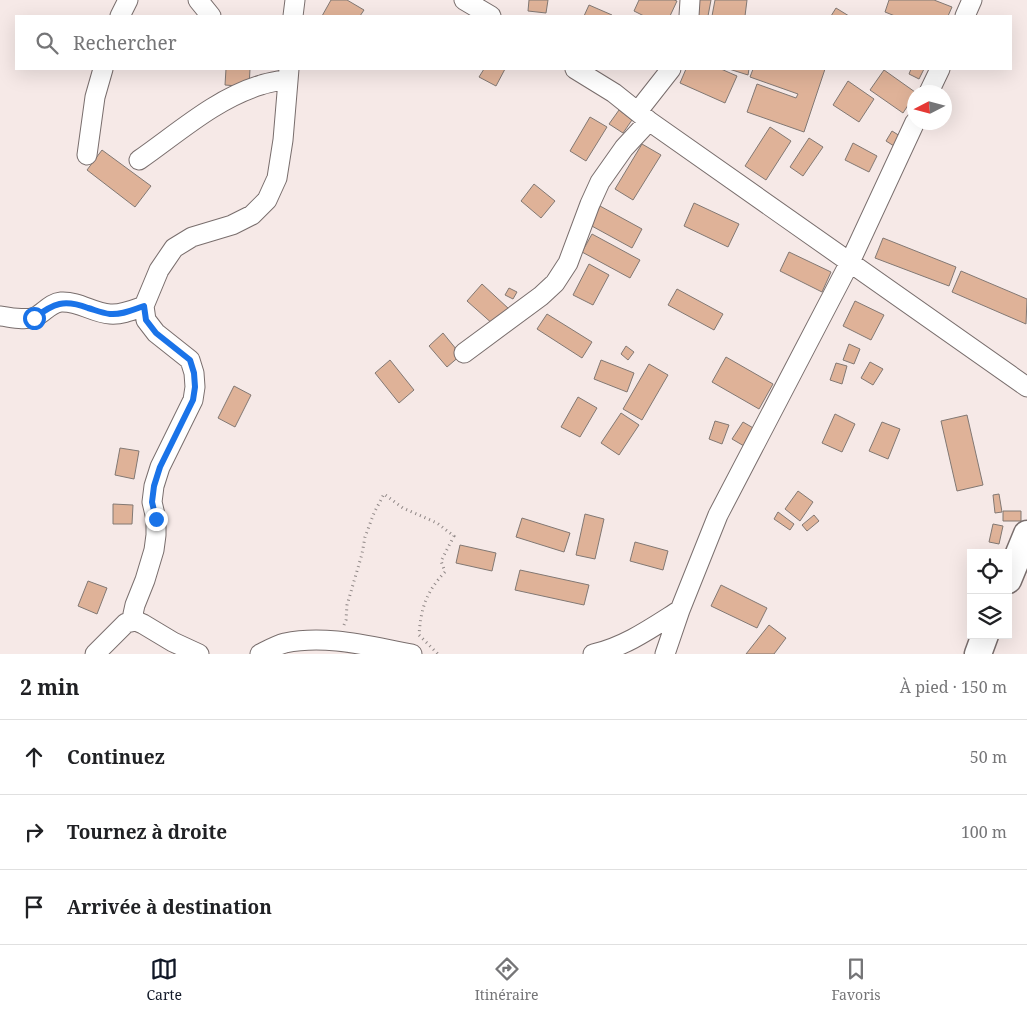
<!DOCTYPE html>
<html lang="fr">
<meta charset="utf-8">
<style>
:root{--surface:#fff;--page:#f6f6f6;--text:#202124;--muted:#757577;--line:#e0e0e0;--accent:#111827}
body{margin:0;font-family:"Noto Serif",serif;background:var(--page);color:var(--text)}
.controls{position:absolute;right:15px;bottom:15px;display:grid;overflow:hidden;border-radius:0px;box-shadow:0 5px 20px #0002}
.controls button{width:45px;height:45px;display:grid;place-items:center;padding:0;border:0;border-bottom:1px solid var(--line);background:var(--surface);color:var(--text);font:25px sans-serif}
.compass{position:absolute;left:907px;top:85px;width:45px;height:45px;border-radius:50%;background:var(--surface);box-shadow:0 5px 20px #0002;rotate:264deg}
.stop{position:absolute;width:15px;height:15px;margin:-11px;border:4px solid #1a73e8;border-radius:50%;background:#fff}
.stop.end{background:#1a73e8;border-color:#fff;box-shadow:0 1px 5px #0008}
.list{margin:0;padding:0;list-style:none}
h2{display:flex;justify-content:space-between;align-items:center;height:65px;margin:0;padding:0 20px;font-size:21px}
h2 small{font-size:16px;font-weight:400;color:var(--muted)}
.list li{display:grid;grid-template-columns:32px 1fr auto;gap:15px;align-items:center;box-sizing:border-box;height:75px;padding:0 20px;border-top:1px solid var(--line)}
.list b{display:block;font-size:19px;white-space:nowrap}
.list em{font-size:16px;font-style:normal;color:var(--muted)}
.icon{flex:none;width:28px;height:28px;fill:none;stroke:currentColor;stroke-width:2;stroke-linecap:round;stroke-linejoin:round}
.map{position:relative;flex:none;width:1027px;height:654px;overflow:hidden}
.search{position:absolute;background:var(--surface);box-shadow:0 5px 20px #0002;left:15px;right:15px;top:15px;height:55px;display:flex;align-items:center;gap:12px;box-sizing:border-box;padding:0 18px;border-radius:0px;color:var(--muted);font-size:19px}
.sheet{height:290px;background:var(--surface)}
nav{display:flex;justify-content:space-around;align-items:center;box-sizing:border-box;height:70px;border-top:1px solid var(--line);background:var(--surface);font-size:14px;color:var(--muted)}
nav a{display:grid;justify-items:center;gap:2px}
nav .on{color:var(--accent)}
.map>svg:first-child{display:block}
.building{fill:#dfb298;stroke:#827873}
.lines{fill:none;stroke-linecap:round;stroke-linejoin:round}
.street-casing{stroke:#796e6d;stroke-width:21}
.secondary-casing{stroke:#796e6d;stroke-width:29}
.path{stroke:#8f8786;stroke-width:3;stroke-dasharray:1 4;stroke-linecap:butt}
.street{stroke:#fff;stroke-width:19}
.secondary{stroke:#fff;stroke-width:26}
.route{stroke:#1a73e8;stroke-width:6}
</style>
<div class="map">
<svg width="1027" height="654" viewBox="0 0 1027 654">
<rect width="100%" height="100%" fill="#f6e9e7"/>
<!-- building -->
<path class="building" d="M331,0h16l17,10 -4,6h-38z
M529,0h19l-2,13 -18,-2z
M639,0h35l3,1 -7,15h-26l-10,-5z
M698,0h13l-3,16h-12z
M715,0h32l-2,16h-33z
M889,0h45l18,7 -4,9h-53l-10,-4z
M589,5l23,10 -1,1h-27z
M836,8l13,8h-18z
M226,69h24l-1,18 -24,-2z
M484,69h21l-9,17 -17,-9z
M686,69h35l16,7 -12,27 -45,-20z
M729,69h20l-1,6z
M753,69h72l-21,63 -57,-20 10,-28 39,14 2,-4 -48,-17z
M911,69h13l-5,10 -10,-5z
M884,70l31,22 -1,4 -11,17 -33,-23z
M848,81l26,18 -15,23 -26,-17z
M619,110l13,10 -9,13 -14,-9z
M590,117l17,10 -21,34 -16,-10z
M770,127l21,14 -25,39 -21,-14z
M892,131l8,5 -6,10 -8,-5z
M809,138l14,9 -20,29 -13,-9z
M853,143l24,13 -8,16 -24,-12z
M642,144l19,11 -28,45 -18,-11z
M102,150l49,36 -16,21 -48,-37z
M534,184l21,17 -14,17 -20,-17z
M694,203l45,21 -11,23 -44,-21z
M600,206l42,23 -10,19 -42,-23z
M592,234l48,26 -10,18 -48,-26z
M883,238l73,29 -7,19 -74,-28z
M789,252l42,20 -9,20 -42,-21z
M589,264l20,11 -16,30 -20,-10z
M961,271l66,28 -1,25 -74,-32z
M482,284l27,25 -15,16 -27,-24z
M509,288l8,4 -4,7 -8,-4z
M677,289l46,25 -9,16 -46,-25z
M855,301l29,14 -13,25 -28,-14z
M547,314l45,28 -10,16 -45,-29z
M443,333l18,22 -14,12 -18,-21z
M849,344l11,5 -6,15 -11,-4z
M626,346l8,6 -6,8 -7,-6z
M726,357l47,27 -14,25 -47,-27z
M390,360l24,30 -15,13 -24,-30z
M601,360l33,13 -7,19 -33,-13z
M870,362l13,7 -10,16 -12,-7z
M836,363l11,3 -5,18 -12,-4z
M649,364l19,11 -26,45 -19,-11z
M234,386l17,9 -16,32 -17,-9z
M578,397l19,11 -17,29 -19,-10z
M621,413l18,12 -20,30 -18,-12z
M835,414l20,10 -13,28 -20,-9z
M967,415l16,70 -26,6 -16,-70z
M715,421l14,4 -7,19 -13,-5z
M743,422l12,7 -11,17 -12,-7z
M882,422l18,7 -12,30 -19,-8z
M120,448l19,3 -5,28 -19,-4z
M798,491l15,11 -13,19 -15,-12z
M999,494l3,18 -7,1 -2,-18z
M113,504l20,1 -1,19h-19z
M1003,511h18v10h-18z
M778,512l16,12 -4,6 -16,-11z
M585,514l19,5 -9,40 -19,-4z
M814,515l5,6 -12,10 -5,-6z
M522,518l48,15 -6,19 -48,-15z
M993,524l10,2 -4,18 -10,-2z
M635,542l33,9 -5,19 -33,-9z
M460,545l36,8 -4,18 -36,-8z
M520,570l69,15 -5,20 -69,-15z
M88,581l19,7 -10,26 -19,-8z
M721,585l46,23 -10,20 -46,-22z
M769,625l17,13 -12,16h-28z"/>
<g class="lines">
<!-- street casing -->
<g class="street-casing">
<path id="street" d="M198,0l13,16
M464,0l27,16
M120,16l8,-16
M293,16l2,-16
M689,16l1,-16
M965,16l7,-16
M575,69l39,24 35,28 378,266
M929,92l11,-23
M638,111l33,-42
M87,155l8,-58 8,-28
M139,160c39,-27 76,-61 122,-75 8,-3 18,-4 27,-6
M0,316c10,1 25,5 35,1 9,-4 15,-14 26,-15 18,-1 32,11 49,12 12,1 23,-4 34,-8
M464,353l77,-57 14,-13 13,-20 22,-59 10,-22 24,-34 25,-27
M136,621l-3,-7 2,-9 10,-25 9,-30 2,-15v-16l-4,-17 2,-16 6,-19 33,-67 2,-13 -1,-14 -4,-13 -34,-27 -10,-13 -2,-14 15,-36 15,-22 18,-11 40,-12 20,-10 15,-15 10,-22 6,-38 6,-71
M95,654l31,-31 10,-2 7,3 30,18 26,12
M260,654c8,-4 17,-9 25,-11 42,-9 87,4 127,11
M593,654c32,-7 60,-27 87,-44
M665,654l15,-44 38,-95 132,-253 65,-140"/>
</g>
<!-- secondary casing -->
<g class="secondary-casing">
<path id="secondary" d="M1008,580l19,-46
M978,654l7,-19"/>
</g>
<!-- path -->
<path class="path" d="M344,625l2,-5 1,-15 15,-51 3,-17 9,-24 10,-19 19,14 34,15 17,13 -13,25 4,11c-19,20 -24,36 -26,63l19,19"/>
<!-- street -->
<use href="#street" class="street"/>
<!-- secondary -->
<use href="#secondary" class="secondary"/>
</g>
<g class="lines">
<!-- route -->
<path class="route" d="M34,318c20,-15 30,-19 54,-10 7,2 14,5 22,6 12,1 22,-4 34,-8l2,14 10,13 34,27 4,13 1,14 -2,13 -33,67 -6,19 -2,16 4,17"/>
</g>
</svg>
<div class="controls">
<button><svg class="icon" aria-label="locate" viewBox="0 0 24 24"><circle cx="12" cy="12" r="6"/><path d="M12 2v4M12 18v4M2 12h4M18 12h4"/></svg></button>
<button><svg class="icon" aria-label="layers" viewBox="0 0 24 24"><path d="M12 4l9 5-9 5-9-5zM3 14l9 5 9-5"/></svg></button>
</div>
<svg class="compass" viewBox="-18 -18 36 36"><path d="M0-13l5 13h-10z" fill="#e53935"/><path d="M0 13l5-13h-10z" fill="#757577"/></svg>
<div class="stop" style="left:34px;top:318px"></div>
<div class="stop end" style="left:156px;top:519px"></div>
<div class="search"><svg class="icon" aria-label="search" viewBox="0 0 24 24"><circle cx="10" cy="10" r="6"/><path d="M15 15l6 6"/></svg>Rechercher</div>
</div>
<section class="sheet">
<h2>2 min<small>À pied · 150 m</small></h2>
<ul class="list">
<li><svg class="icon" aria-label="ahead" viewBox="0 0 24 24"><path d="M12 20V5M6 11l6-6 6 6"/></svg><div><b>Continuez</b></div><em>50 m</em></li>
<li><svg class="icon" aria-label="right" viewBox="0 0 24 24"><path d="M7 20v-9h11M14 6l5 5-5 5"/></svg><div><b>Tournez à droite</b></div><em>100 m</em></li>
<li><svg class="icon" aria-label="arrive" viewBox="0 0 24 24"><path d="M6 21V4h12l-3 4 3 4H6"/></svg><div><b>Arrivée à destination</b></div></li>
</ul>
</section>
<nav>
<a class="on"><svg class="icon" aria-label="map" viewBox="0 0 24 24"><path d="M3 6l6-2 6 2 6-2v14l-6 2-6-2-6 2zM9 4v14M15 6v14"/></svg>Carte</a>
<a><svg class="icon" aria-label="directions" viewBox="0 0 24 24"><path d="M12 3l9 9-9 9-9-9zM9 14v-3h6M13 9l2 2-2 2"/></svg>Itinéraire</a>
<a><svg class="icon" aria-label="saved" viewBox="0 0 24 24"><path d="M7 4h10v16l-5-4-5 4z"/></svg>Favoris</a>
</nav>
